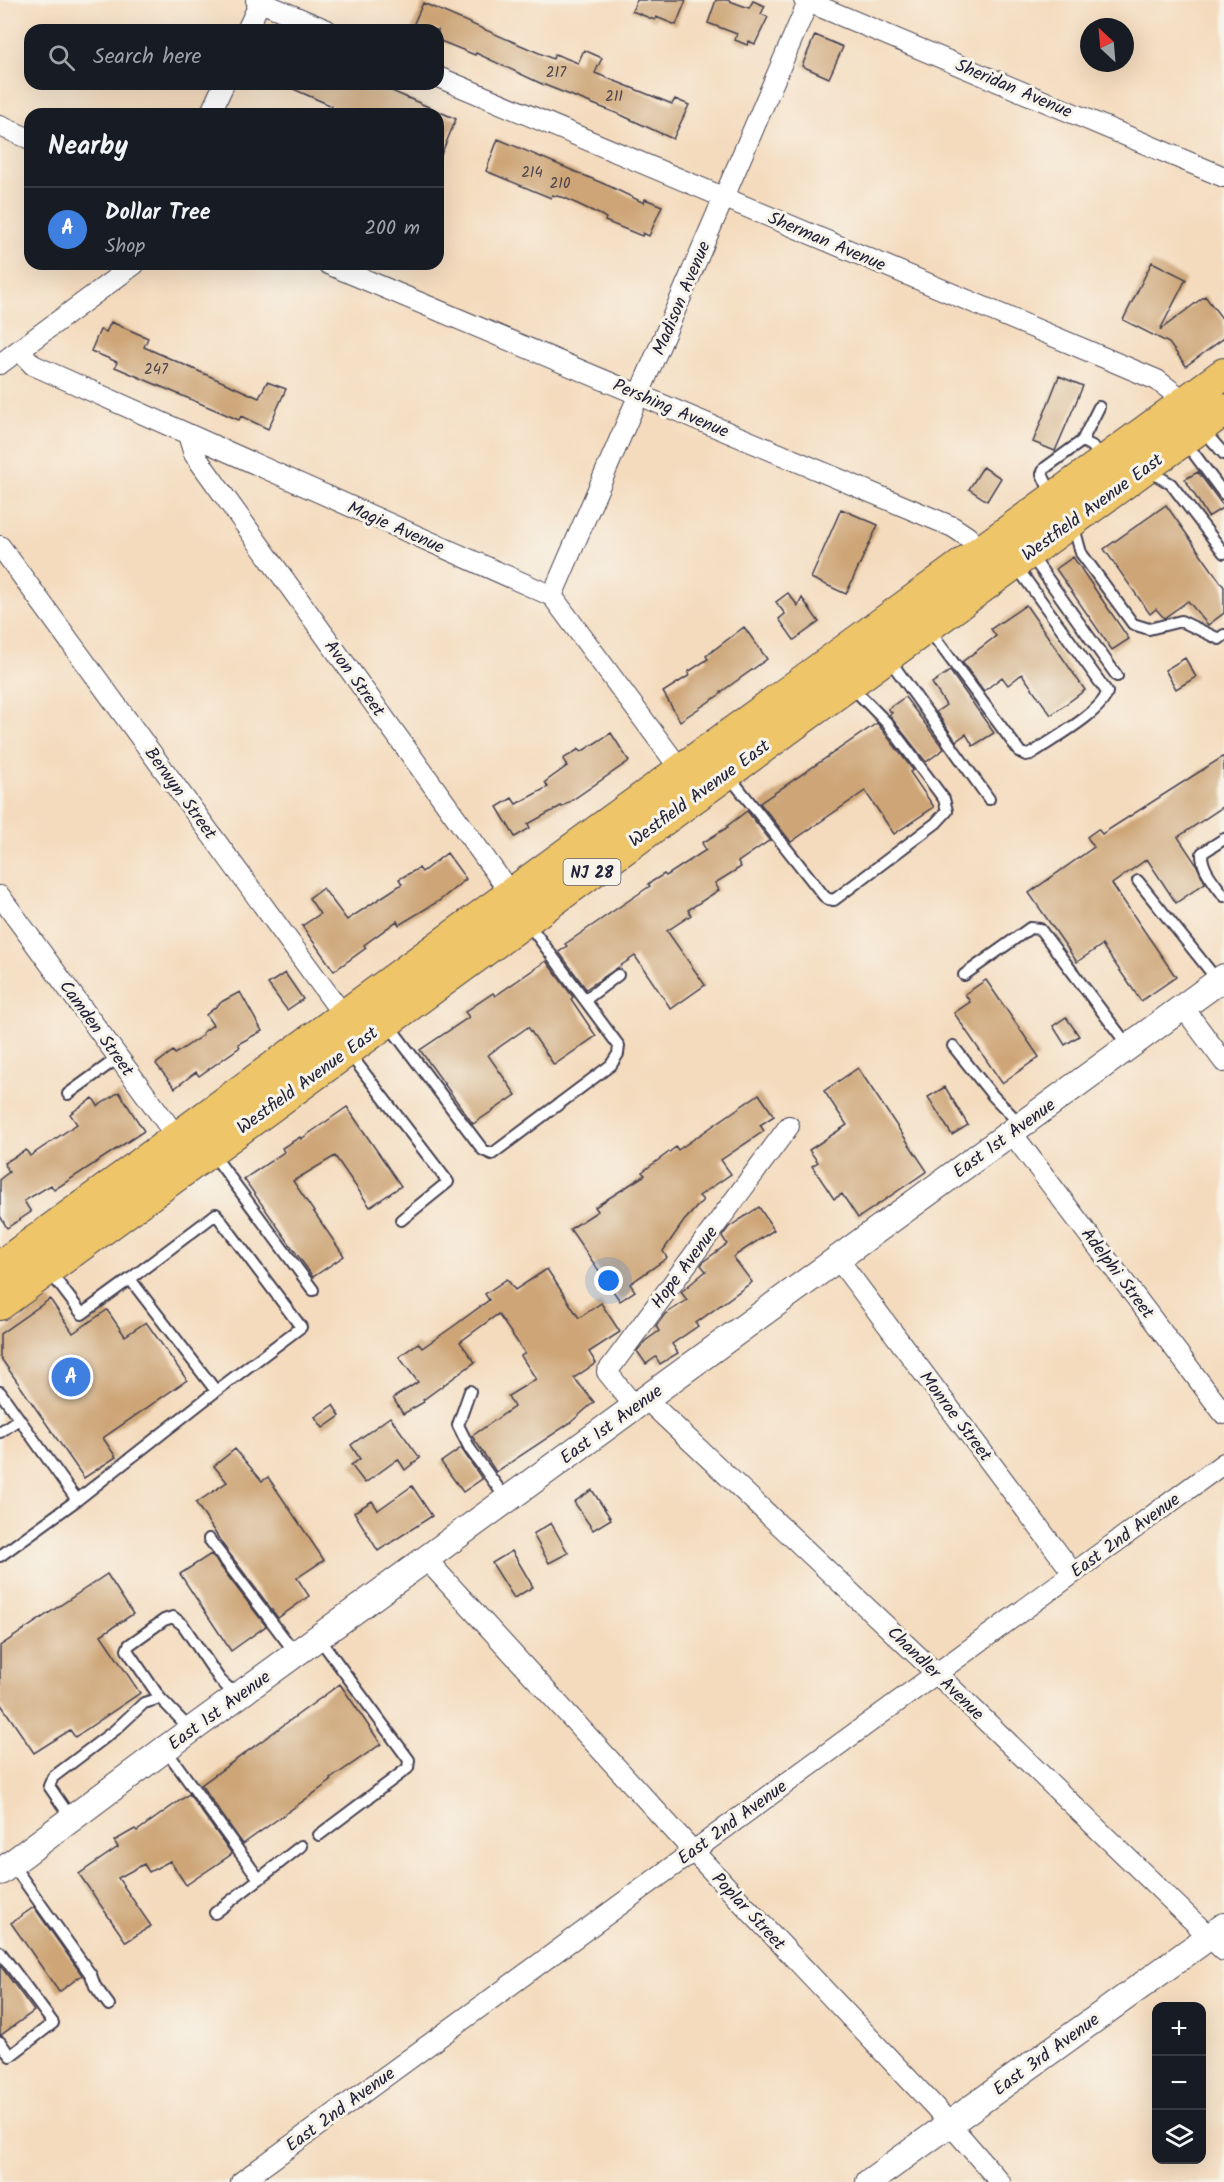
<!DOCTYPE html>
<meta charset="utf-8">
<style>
:root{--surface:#171b24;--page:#242831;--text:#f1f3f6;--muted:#9ea1a6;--line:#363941;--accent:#d93025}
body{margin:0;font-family:Kalam,sans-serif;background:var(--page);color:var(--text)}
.controls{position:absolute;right:18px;bottom:18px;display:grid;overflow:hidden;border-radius:12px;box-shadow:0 6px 24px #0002}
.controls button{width:54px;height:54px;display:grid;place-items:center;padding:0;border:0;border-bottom:2px solid var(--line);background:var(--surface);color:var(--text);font:30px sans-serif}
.compass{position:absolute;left:1080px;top:18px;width:54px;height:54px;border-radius:50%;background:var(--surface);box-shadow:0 6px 24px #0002;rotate:334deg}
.you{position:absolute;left:609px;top:1281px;width:21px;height:21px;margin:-15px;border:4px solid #fff;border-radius:50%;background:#1a73e8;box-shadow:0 0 0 9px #1a73e833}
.badge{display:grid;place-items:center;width:39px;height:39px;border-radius:50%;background:var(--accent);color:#fff;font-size:20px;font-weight:700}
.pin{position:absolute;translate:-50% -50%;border:3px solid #fff;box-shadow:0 2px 6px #0006}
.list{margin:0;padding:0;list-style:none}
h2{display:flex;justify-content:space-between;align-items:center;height:78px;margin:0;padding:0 24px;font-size:26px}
h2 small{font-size:20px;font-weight:400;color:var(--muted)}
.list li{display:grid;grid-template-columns:39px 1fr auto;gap:18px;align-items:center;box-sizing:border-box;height:84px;padding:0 24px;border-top:2px solid var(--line)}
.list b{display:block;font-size:22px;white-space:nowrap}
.list p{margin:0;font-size:20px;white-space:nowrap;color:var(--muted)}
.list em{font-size:20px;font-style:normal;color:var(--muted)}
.icon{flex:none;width:33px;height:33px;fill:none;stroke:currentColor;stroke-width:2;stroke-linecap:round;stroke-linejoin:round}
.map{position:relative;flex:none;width:1224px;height:2182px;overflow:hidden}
.search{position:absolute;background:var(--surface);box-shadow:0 6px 24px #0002;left:24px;top:24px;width:420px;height:66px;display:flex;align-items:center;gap:15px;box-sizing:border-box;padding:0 21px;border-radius:18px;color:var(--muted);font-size:22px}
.panel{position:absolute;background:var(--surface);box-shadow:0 6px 24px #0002;left:24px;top:108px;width:420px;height:162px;border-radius:18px}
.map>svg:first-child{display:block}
.building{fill:#cda577}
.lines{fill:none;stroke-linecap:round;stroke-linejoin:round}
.service-casing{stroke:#423e4f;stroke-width:14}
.minor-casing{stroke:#423e4f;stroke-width:22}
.tertiary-casing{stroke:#423e4f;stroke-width:28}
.primary-casing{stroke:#423e4f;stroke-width:34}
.service{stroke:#fff;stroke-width:10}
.minor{stroke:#fff;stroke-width:20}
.tertiary{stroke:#fff;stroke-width:26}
.primary{stroke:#eec569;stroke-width:32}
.labels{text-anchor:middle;stroke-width:6;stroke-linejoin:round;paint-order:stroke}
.number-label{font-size:15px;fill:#4d434a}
.shield{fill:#f7f3e8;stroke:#62616f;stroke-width:1.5}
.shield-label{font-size:16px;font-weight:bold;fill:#22223b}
.street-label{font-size:18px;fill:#22223b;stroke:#f7f3e8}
</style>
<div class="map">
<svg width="1224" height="2182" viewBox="0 0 1224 2182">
<rect width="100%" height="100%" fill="#f7f3e8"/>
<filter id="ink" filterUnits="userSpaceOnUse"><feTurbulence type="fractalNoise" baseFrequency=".0167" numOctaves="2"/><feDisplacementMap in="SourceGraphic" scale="12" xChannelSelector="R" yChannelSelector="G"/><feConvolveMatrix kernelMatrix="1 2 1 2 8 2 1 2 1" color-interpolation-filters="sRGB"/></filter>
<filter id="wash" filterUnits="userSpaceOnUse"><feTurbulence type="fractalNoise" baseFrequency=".008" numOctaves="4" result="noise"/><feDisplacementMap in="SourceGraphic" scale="24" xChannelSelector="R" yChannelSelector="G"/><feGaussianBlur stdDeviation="1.35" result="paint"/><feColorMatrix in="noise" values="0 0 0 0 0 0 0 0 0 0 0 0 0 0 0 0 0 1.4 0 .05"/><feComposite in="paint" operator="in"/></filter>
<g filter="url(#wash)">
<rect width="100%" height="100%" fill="#f4dbbe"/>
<g id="blocks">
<!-- building -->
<path class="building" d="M637,0h49l-10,25 -20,-8 -1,3 -23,-9z
M716,0h11l22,8 4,-7 12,5 -4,8 7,3 -13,27 -6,-3 -2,4 -12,-5 2,-6 -29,-11z
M423,3l130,56 2,-5 23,9 6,-13 18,8 -7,15 77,31 3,-5 14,6 -16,34 -52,-24 -79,-31 -66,-31 -1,2 -37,-15v-10h-27z
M815,35l28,12 -14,31 -27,-12z
M282,84h94l80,35 -18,43v-48h-94l-13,-5 1,-3z
M498,139l111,47 35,17 1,-4 17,7 -13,30 -6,-3 -1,3 -37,-15 1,-3 -5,-3 -36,-17 -13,-3 -1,3 -65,-27z
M1152,262l34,17 -26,51 45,-34 19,25v17l-38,28 -17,-23 -46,-23z
M111,322l37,16 -4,9 115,51 8,-16 19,7 -18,40 -27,-13 -2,4 -124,-53 2,-5 -26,-11 9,-21 6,2z
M1059,376l24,10 -28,65 -22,-9z
M983,467l18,11 -14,23 -18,-12z
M1198,472l26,35 -16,10 -23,-38z
M1166,505l58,82v26l-16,12 -20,-24 -24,17 -8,-9 -6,5 -46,-65z
M841,509l37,16 -32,69 -35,-16z
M1073,557l56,82 -17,11 -56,-81z
M788,593l10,13 4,-8 17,24 -25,18 -15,-21 6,-5 -9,-12z
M1026,605l59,85 -34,25 -29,-41 -14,11 -6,-8 -18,14 -22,-29 34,-26 -5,-7z
M744,627l23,32 -46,33 1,1 -42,28 -17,-29 27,-17 -2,-3 20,-13 -2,-3z
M1185,658l11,19 -20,12 -11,-19z
M950,671l44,62 -21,13 -7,-12 -10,7 -20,-29 10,-7 -14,-22z
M905,697l39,52 -18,13 -37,-47 3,-2 -4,-4z
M877,723l36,47 -3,2 24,35 -40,27 -29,-43 -74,51 -31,-39z
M611,733l18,28 -67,46 -1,-1 -33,18 2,4 -15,9 -18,-30 15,-9 4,6 32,-17 -3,-5 22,-16 -4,-7 16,-10 2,3z
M1224,756v50l-46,31 18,27 9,19 -29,20 -29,-44 -35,25 64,93 -35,24 -39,-56 -25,17 -48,-69 65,-46 -7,-10 11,-8 4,5z
M747,811l23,29 -32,22 3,5 -26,16 4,7 -31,20 3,5 -24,16 38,54 -34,24 -36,-53 -49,33 -27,-37 8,-6 -2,-2 85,-58 -2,-2 16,-10 2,2 40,-26 -4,-7 26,-16 -1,-1z
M447,853l19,26 -27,22 -40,24 -2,-4 -33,24 2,3 -32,23 -32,-45 18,-12 -11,-16 14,-10 24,32 55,-36 -3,-5 20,-11 3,4z
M546,961l27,36 -2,2 25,37 -42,29 -26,-38 -40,28 28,40 -43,29 -53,-74 49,-33 -4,-5 28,-19 2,3z
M285,973l18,26 -16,11 -19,-26z
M986,980l53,77 -37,26 -48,-70 16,-11 -5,-8z
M240,992l22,39 -24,13 2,3 -41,29 -3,-4 -21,16 -19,-24 17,-13 2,3 28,-19 -1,-2 11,-8 -7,-10 17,-14z
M1066,1017l13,19 -14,9 -12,-19z
M858,1068l69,103 -69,47 -16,-24 -8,5 -22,-33 6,-4 -9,-12 38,-25 -23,-34z
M945,1087l23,38 -16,10 -24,-38z
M119,1092l25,39 -90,59 -3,-5 -27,16 7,11 -24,16 -7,-12v-37l9,-7 -5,-9 22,-13 4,6 47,-32 -7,-10 23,-16 5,8z
M759,1094l15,22 -14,9 4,6 -43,29 10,14 -32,22 4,4 -19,21 -21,30 4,7 -37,26 5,7 -15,10 -50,-72 28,-18 -3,-4 50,-32 -3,-3 34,-25 2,3z
M347,1107l54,79 -31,21 -35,-51 -42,25 51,75 -31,21 -69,-98 40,-27 -2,-4 18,-11 1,2z
M759,1207l15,23 -41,27 19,25 -56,41 2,3 -26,18 6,9 -18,11 -4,-7 -10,7 -9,-13 8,-10 14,-10 -3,-5 9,-12 22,-14 -6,-8 25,-21 -5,-6 3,-4 23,-17 -5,-8 7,-9z
M547,1269l32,49 22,-15 19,29 -31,20 7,11 -22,15 20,24 -24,21 -74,49 -24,-36 42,-29 -6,-11 28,-17 -15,-23 4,-3 -27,-39 -38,28 15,20 -52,38 1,2 -21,12 -10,-16 25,-16 -19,-25 19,-14 4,5 29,-20 38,-28 -4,-6 22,-15 8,11z
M50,1299l23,34 34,-23 18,26 21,-14 41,58 -84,58 13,19 -32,21 -84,-121v-23z
M333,1405l7,11 -17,12 -8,-11z
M390,1417l30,41 -15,12 -7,-11 -33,24 -14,-18 9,-6 -9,-14z
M461,1448l21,31 -19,13 -22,-30z
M235,1449l27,32 6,-4 56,83 -27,18 12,18 -31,22 -55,-73 -27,-42 31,-21 -13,-16z
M412,1486l20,30 -54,35 -24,-39 18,-11 6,9z
M592,1490l19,29 -18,11 -19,-28z
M551,1523l17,30 -19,10 -16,-29z
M512,1551l21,36 -19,11 -22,-35z
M211,1554l55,72 -35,25 -51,-77z
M107,1574l26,40 -32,21 39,58 -65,44 -5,-7 -36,23 -34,-50v-57z
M340,1684l41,60 -51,35 1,2 -88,63 -42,-59z
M189,1794l43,60 -46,31 -16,-24 -21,11 -5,-8 -26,14 33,48 -25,16 -47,-68 39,-27 -4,-6 21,-12 2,2z
M34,1907l48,68 -23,17 -48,-69z
M0,1965l34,46 -33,24h-1z"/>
</g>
</g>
<g filter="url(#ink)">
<use href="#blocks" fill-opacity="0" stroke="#423e4f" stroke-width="1.5"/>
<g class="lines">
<!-- service casing -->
<g class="service-casing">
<path id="service" d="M1203,430l21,24
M1082,441l17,-34
M1186,443l38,51
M1148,470l23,14 53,69
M1052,495l-10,-21 3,-6 37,-27 10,5 12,13
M1073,524l8,29 52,71 16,5 32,-8 38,18 5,-4
M1030,554l87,122
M929,630l91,122 6,3 5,-1c18,-13 72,-42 76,-62l-91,-126
M889,659l100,140
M729,776l95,120 4,3 6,1 102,-77 11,-12 -3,-12 -57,-76 -36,-37
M1224,839l-22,14c-1,16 13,30 22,43
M1138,881l80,100
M964,975l66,-47 10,1 89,118
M585,1000l33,-25
M388,1024l95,126 9,4 119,-89 7,-11 1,-8 -92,-124
M953,1046l40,50 28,29
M349,1053l99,129 -47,38
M68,1094l51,-37
M212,1153l101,137
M50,1272l32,42 48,-35 86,112 85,-64 -85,-113 -86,65
M470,1391l-12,34 12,24 37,51
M0,1392l77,108
M0,1432l19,-13
M209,1539l87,115
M0,1556l77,-56 139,-109
M319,1638l90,122 -1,8 -89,67
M160,1698l-33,-48 2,-5 35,-25 9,-3 10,8 37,55 17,16
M166,1750l93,129 -44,34
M71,1818l-22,-32 4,-9 62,-47 29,-27 16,-5 31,32
M12,1864l79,111 4,11 14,19
M259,1879l42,-33
M0,1952l53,71 -43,33 -10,-14"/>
</g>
<!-- minor casing -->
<g class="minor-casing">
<path id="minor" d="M256,0l71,30
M804,0l420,177
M247,30l14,-30
M438,77l719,303 17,13 14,18
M210,114l14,-30
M0,126l30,13
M328,264l625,263 15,10 18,22
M19,350l14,15 519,231 134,181
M0,364l135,-100
M188,435l6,19 322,447
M0,546l349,477
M552,596l257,-596
M0,896l184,251
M1183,1007l41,55
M1011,1132l213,282
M838,1259l235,314
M646,1399l290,274 288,278
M635,1407l-28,-35 182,-246
M426,1559l267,292 242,256 65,75
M241,2182l983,-719"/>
</g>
<!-- tertiary casing -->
<g class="tertiary-casing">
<path id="tertiary" d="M0,1872l165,-123 1059,-772
M869,2182l355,-256"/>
</g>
<!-- primary casing -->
<g class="primary-casing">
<path id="primary" d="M0,1267l1224,-893
M0,1304l1224,-894"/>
</g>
<!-- service -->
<use href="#service" class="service"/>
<!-- minor -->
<use href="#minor" class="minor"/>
<!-- tertiary -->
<use href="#tertiary" class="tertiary"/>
<!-- primary -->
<use href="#primary" class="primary"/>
</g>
</g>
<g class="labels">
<!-- number labels -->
<g class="number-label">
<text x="556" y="77">217</text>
<text x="614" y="101">211</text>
<text x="532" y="177">214</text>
<text x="560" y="188">210</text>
<text x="156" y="374">247</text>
</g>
<!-- shield labels -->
<rect class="shield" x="563.5" y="859" width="57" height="26" rx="4.5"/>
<g class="shield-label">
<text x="592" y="878">NJ 28</text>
</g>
<!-- street labels -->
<g class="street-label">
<text transform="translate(1014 88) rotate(23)" y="6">Sheridan Avenue</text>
<text transform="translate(827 241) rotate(23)" y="6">Sherman Avenue</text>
<text transform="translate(681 298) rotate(-67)" y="6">Madison Avenue</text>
<text transform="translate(671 408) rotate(23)" y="6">Pershing Avenue</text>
<text transform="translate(1092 507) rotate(-36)" y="6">Westfield Avenue East</text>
<text transform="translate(396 527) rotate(24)" y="6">Magie Avenue</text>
<text transform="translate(355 678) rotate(54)" y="6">Avon Street</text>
<text transform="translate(181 793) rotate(54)" y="6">Berwyn Street</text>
<text transform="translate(699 793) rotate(-36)" y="6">Westfield Avenue East</text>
<text transform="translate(97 1028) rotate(54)" y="6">Camden Street</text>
<text transform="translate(307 1080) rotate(-36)" y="6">Westfield Avenue East</text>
<text transform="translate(1004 1138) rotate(-36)" y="6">East 1st Avenue</text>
<text transform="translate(684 1267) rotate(-53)" y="6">Hope Avenue</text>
<text transform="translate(1118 1273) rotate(53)" y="6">Adelphi Street</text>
<text transform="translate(956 1416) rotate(53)" y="6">Monroe Street</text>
<text transform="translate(611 1424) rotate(-36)" y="6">East 1st Avenue</text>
<text transform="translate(1125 1535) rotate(-36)" y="6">East 2nd Avenue</text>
<text transform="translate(936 1673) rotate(44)" y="6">Chandler Avenue</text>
<text transform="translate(219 1710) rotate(-36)" y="6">East 1st Avenue</text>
<text transform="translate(732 1822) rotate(-36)" y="6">East 2nd Avenue</text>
<text transform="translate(749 1911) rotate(47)" y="6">Poplar Street</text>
<text transform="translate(1046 2054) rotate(-36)" y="6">East 3rd Avenue</text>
<text transform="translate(340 2109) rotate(-36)" y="6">East 2nd Avenue</text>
</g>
</g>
</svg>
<div class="controls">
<button>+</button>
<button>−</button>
<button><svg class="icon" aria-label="layers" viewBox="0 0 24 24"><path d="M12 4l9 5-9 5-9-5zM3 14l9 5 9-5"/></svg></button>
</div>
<svg class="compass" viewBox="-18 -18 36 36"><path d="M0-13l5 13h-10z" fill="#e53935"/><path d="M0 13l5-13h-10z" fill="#9ea1a6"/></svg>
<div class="you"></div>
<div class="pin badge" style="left:71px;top:1377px;background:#3f7fe0">A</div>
<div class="search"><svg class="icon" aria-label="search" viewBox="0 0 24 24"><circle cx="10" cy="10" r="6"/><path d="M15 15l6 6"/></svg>Search here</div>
<section class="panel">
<h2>Nearby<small></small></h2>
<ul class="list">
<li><span class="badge" style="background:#3f7fe0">A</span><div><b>Dollar Tree</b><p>Shop</p></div><em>200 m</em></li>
</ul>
</section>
</div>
